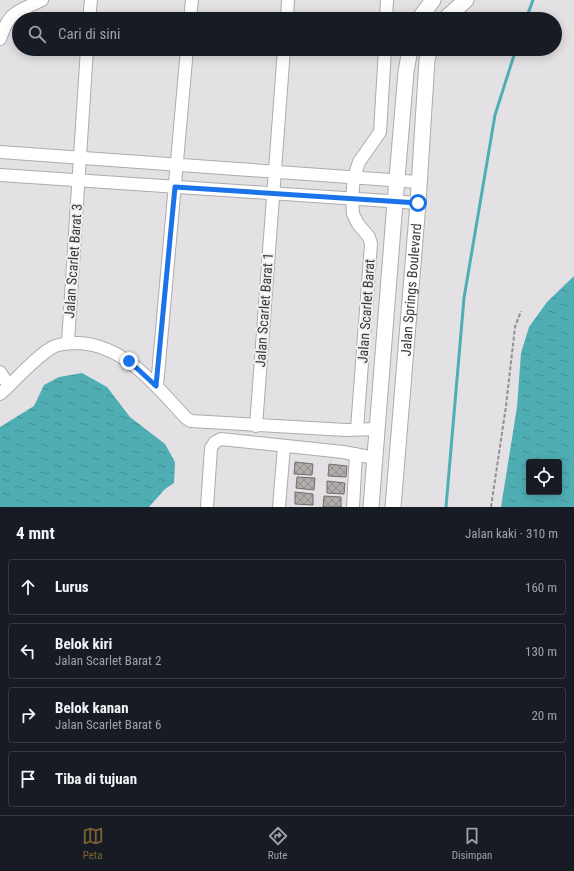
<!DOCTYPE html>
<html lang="id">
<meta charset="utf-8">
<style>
:root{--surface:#171b24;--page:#20242c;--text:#f1f3f6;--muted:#9ea1a6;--line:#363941;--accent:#7c6334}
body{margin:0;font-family:"Roboto Condensed",sans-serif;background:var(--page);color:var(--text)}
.controls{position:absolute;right:12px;bottom:12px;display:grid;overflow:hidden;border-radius:4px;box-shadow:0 2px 10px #0003}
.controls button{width:36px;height:36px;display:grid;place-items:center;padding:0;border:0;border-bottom:1px solid var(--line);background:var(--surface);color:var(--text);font:20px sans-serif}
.stop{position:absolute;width:12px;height:12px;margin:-9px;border:3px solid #1a73e8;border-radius:50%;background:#fff}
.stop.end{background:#1a73e8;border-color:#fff;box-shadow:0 1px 4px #0008}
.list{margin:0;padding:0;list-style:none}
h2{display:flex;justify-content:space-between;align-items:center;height:52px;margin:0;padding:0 16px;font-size:17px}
h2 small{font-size:13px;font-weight:400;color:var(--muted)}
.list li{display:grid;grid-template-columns:26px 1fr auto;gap:12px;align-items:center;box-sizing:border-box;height:56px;margin:0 8px 8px;padding:0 8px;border:1px solid var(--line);border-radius:4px}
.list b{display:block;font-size:15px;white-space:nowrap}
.list p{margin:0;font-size:13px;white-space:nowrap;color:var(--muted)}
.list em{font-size:13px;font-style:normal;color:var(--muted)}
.icon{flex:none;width:22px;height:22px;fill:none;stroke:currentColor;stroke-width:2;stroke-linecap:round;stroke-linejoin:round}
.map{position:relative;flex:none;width:574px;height:507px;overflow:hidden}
.search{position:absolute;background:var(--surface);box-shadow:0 2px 10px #0003;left:12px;right:12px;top:12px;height:44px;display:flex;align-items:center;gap:10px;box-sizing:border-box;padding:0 14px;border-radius:22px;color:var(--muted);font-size:15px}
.sheet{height:308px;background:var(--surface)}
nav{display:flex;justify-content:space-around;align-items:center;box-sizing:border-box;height:56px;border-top:1px solid var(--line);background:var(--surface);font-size:11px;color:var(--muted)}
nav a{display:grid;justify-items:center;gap:2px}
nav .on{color:var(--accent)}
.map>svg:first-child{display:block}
.water{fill:url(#water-ripples);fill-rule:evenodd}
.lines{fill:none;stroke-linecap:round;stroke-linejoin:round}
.stream{stroke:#4faeb4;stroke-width:3}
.building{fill:url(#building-cross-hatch);stroke:#706c6b}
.minor-casing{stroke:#aeabae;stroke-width:14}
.major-casing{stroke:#aeabae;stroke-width:17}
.path{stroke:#929092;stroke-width:2;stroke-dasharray:4 2;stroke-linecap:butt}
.minor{stroke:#fff;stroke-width:12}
.major{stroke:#fff;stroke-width:15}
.route{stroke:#1a73e8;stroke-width:5}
.labels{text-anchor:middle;stroke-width:4;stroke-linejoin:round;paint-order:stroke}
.street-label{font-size:14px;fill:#383638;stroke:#f1eef1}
</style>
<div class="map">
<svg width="574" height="507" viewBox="0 0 574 507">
<defs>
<pattern id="water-ripples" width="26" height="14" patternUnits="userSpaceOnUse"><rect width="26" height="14" fill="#4faeb4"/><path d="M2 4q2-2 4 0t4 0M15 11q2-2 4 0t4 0" fill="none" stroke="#438e93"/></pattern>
<pattern id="building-cross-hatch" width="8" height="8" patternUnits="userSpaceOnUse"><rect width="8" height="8" fill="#b0acaa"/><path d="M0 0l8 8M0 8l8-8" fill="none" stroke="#908d8b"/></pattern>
</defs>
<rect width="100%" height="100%" fill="#e4e1e4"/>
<!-- water -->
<path class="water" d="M574,276v231h-73l16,-100 4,-54 8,-26 18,-25zM529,462h30v30h-30z
M82,373l25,14 23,30 35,27 10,18 -1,21 -9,6 -16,18h-149v-80l34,-21 10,-21 15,-8z"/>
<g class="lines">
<!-- stream -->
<path class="stream" d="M526,19l7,-19
M446,507l18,-209 31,-183 21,-66"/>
</g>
<!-- building -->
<path class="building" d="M295,462l18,2 -1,11 -18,-1z
M329,464l18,2 -1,11 -18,-1z
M297,477l18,1 -1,12 -18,-2z
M327,481l18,2 -1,11 -17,-1z
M295,492l18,2v11l-18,-1z
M324,496l17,1v10h-18z"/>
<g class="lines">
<!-- minor casing -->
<g class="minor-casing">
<path id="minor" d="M89,19l2,-19
M190,19l2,-19
M287,19l1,-19
M386,19l1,-19
M0,39c10,-29 16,-26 42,-39
M0,152l418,30
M0,175l418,28
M68,342l19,-293
M0,372l9,14
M157,386l30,-337
M0,394c14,-12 39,-41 55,-48 8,-3 16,-3 24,-3 47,3 77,43 107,75l5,3 155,9 32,-1
M256,426l28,-377
M357,429l14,-185 -2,-7 -11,-13 -5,-10 -1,-15 2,-22 5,-15 21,-30 5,-83
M207,507l4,-59 4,-6 6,-3 122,13 32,6
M279,507l5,-61
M353,507l3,-53"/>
</g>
<!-- major casing -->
<g class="major-casing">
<g id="major">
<path d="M419,19l14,-19"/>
<path d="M445,19l21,-19"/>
<path d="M371,507l24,-305 11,-130 4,-23"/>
<path id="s1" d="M393,507l25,-304 9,-143 3,-11"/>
</g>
</g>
<!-- path -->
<path class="path" d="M491,507l15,-101 9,-79 6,-16"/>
<!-- minor -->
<use href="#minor" class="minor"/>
<!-- major -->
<use href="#major" class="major"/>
</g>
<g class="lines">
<!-- route -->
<path class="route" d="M129,361l27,25 19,-199 243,16"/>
</g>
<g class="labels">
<!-- street labels -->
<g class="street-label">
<text transform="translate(73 261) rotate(-86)" y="5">Jalan Scarlet Barat 3</text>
<text dy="5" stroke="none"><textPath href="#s1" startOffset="218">Jalan Springs Boulevard</textPath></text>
<text transform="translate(264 310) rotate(-86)" y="5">Jalan Scarlet Barat 1</text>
<text transform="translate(366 311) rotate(-86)" y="5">Jalan Scarlet Barat</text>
</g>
</g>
</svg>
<div class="controls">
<button><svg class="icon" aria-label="locate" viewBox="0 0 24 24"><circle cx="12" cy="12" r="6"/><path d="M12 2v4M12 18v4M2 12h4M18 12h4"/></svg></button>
</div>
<div class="stop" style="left:418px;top:203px"></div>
<div class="stop end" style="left:129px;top:361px"></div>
<div class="search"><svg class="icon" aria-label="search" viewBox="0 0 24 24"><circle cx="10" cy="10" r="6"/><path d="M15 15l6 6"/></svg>Cari di sini</div>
</div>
<section class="sheet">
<h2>4 mnt<small>Jalan kaki · 310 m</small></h2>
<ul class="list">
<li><svg class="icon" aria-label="ahead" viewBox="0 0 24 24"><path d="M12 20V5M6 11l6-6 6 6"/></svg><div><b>Lurus</b></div><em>160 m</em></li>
<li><svg class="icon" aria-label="left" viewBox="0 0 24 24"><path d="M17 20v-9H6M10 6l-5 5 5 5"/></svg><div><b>Belok kiri</b><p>Jalan Scarlet Barat 2</p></div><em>130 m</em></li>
<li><svg class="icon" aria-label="right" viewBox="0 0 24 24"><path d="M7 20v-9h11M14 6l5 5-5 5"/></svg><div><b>Belok kanan</b><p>Jalan Scarlet Barat 6</p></div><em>20 m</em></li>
<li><svg class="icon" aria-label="arrive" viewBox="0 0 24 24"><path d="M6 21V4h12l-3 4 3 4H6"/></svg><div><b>Tiba di tujuan</b></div></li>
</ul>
</section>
<nav>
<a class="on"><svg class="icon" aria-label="map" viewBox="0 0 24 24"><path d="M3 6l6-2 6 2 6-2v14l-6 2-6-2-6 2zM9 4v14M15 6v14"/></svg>Peta</a>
<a><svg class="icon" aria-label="directions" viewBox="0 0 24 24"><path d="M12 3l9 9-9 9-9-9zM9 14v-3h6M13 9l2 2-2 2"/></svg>Rute</a>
<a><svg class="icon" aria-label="saved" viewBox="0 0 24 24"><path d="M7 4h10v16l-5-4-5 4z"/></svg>Disimpan</a>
</nav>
